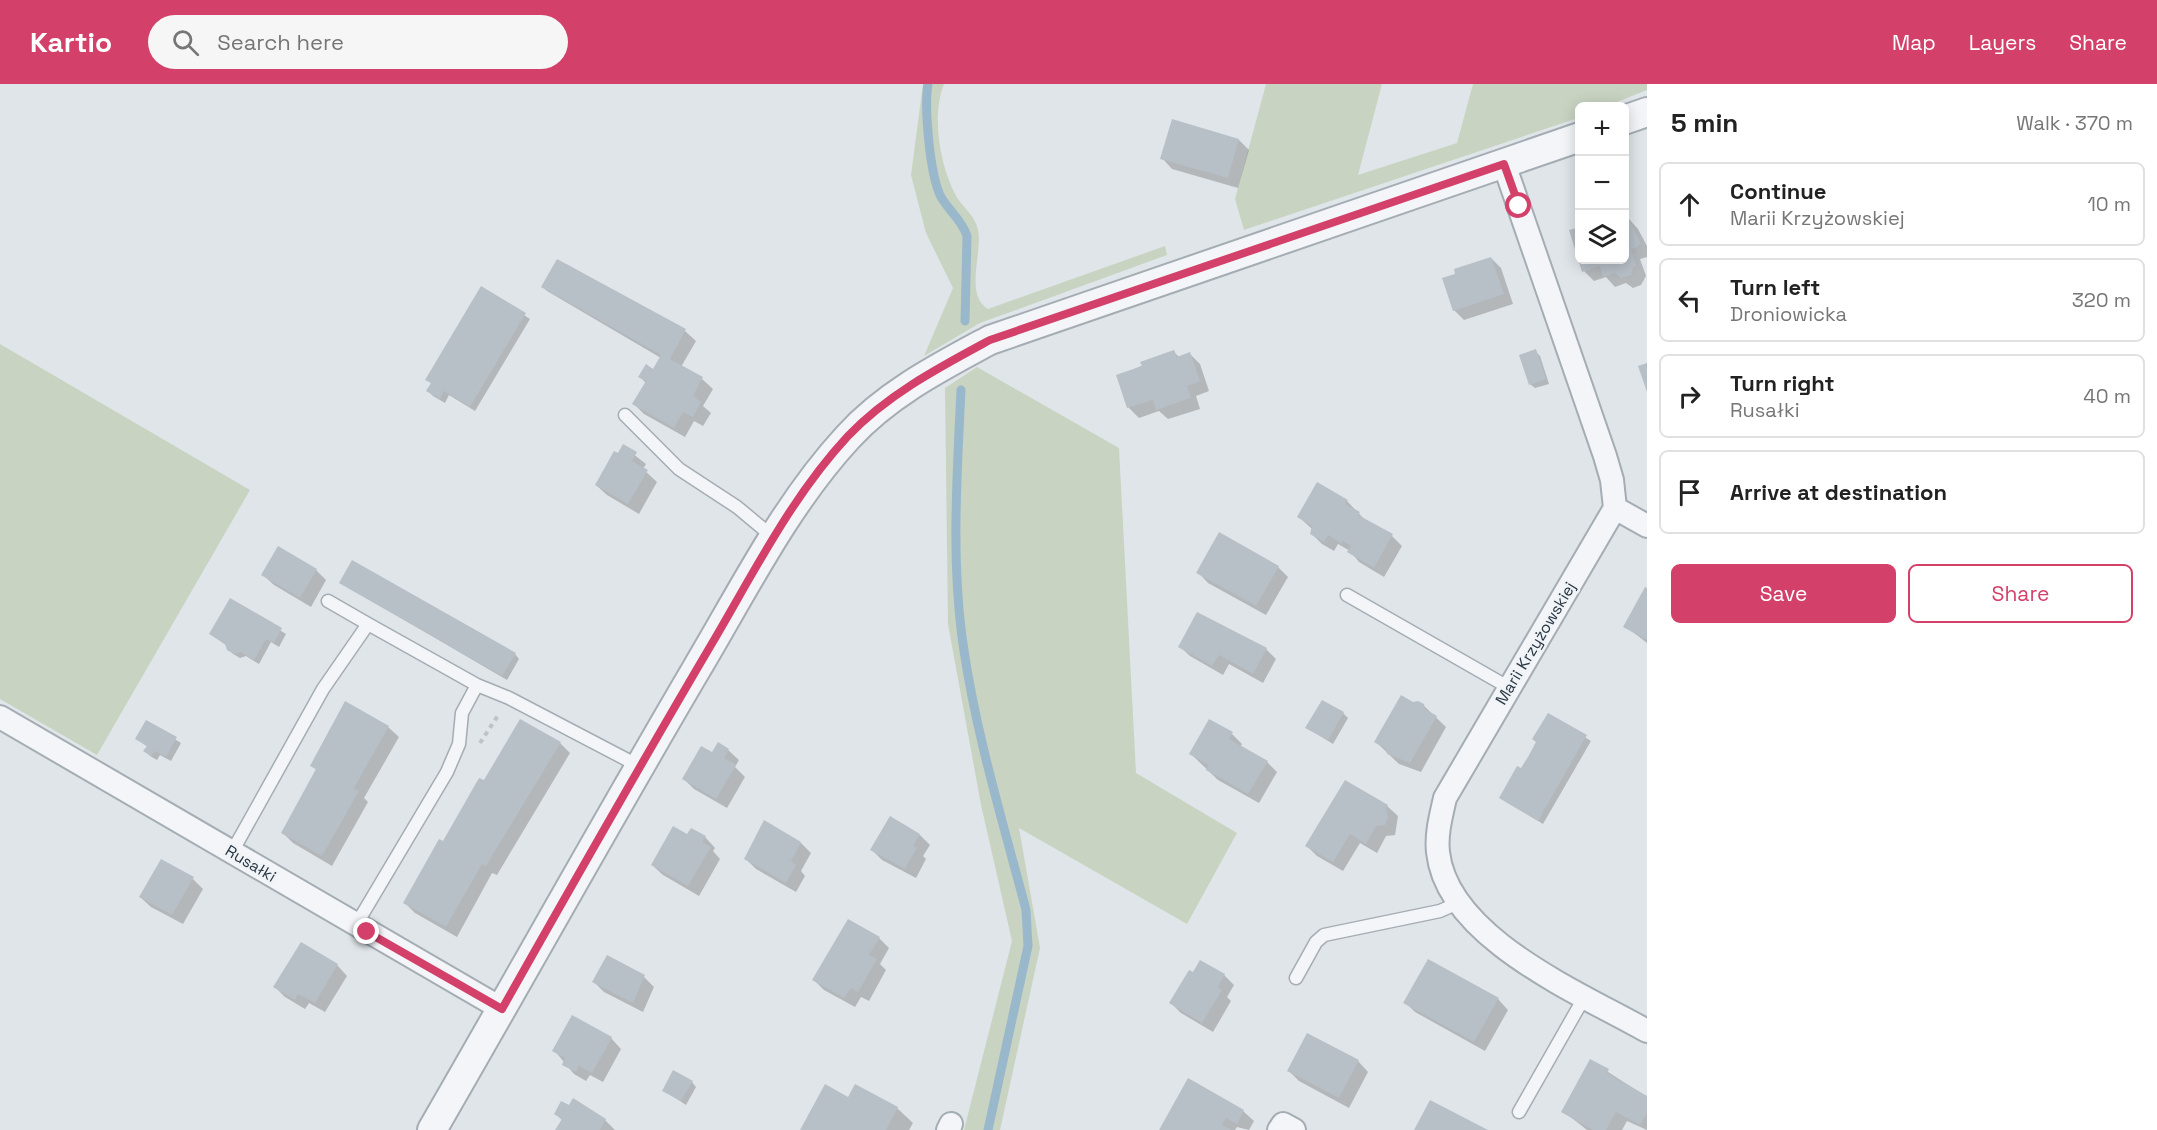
<!DOCTYPE html>
<meta charset="utf-8">
<style>
:root{--surface:#fff;--page:#f6f6f6;--text:#222;--muted:#767676;--line:#e0e0e0;--accent:#d3416a}
body{margin:0;font-family:"Space Grotesk",sans-serif;background:var(--page);color:var(--text)}
.controls{position:absolute;right:18px;top:18px;display:grid;overflow:hidden;border-radius:9px;box-shadow:0 3px 15px #0003}
.controls button{width:54px;height:54px;display:grid;place-items:center;padding:0;border:0;border-bottom:2px solid var(--line);background:var(--surface);color:var(--text);font:30px sans-serif}
.stop{position:absolute;width:18px;height:18px;margin:-14px;border:4px solid #d3416a;border-radius:50%;background:#fff}
.stop.end{background:#d3416a;border-color:#fff;box-shadow:0 2px 6px #0008}
.list{margin:0;padding:0;list-style:none}
h2{display:flex;justify-content:space-between;align-items:center;height:78px;margin:0;padding:0 24px;font-size:26px}
h2 small{font-size:20px;font-weight:400;color:var(--muted)}
.list li{display:grid;grid-template-columns:39px 1fr auto;gap:18px;align-items:center;box-sizing:border-box;height:84px;margin:0 12px 12px;padding:0 12px;border:2px solid var(--line);border-radius:9px}
.list b{display:block;font-size:22px;white-space:nowrap}
.list p{margin:0;font-size:20px;white-space:nowrap;color:var(--muted)}
.list em{font-size:20px;font-style:normal;color:var(--muted)}
.actions{display:flex;gap:12px;padding:18px 24px}
.actions a{flex:1;padding:14px 0;border:2px solid var(--accent);border-radius:9px;text-align:center;font-size:21px;color:var(--accent)}
.actions .main{background:var(--accent);color:#fff}
.icon{flex:none;width:33px;height:33px;fill:none;stroke:currentColor;stroke-width:2;stroke-linecap:round;stroke-linejoin:round}
.map{position:relative;flex:none;width:1647px;height:1046px;overflow:hidden}
header{display:flex;align-items:center;gap:36px;box-sizing:border-box;height:84px;padding:0 30px;background:var(--accent);color:#fff}
header strong{font-size:28px}
nav{display:flex;gap:33px;margin-inline-start:auto;font-size:21px}
.search{width:420px;height:54px;background:var(--page);display:flex;align-items:center;gap:15px;box-sizing:border-box;padding:0 21px;border-radius:33px;color:var(--muted);font-size:22px}
main{display:flex}
aside{flex:1;background:var(--surface)}
.map>svg:first-child{display:block}
.green{fill:#c8d4c1}
.shadow{fill:#0003}
.lines{fill:none;stroke-linecap:round;stroke-linejoin:round}
.stream{stroke:#9ab8cb;stroke-width:9}
.building{fill:#b7bfc7}
.service-casing{stroke:#a5adb4;stroke-width:15}
.minor-casing{stroke:#a5adb4;stroke-width:26}
.tertiary-casing{stroke:#a5adb4;stroke-width:32}
.path{stroke:#bec3c9;stroke-width:4;stroke-dasharray:4.5 4.5;stroke-linecap:butt}
.service{stroke:#f3f5f8;stroke-width:12}
.minor{stroke:#f3f5f8;stroke-width:22}
.tertiary{stroke:#f3f5f8;stroke-width:28}
.route{stroke:#d3416a;stroke-width:8}
.labels{text-anchor:middle;stroke-width:5;stroke-linejoin:round;paint-order:stroke}
.street-label{font-size:16px;fill:#283542;stroke:#f0f4f7}
</style>
<header>
<strong>Kartio</strong>
<div class="search"><svg class="icon" aria-label="search" viewBox="0 0 24 24"><circle cx="10" cy="10" r="6"/><path d="M15 15l6 6"/></svg>Search here</div>
<nav><a>Map</a><a>Layers</a><a>Share</a></nav>
</header>
<main>
<div class="map">
<svg width="1647" height="1046" viewBox="0 0 1647 1046">
<rect width="100%" height="100%" fill="#e0e5e9"/>
<!-- green -->
<path class="green" d="M923,0h21c-13,32 -4,82 12,112 7,12 19,19 22,34 5,22 -14,65 10,79l177,-63 2,9 -187,68 -56,33 29,-68 -27,-55 -15,-58z
M1266,0h116l-24,91 99,-32 16,-59h174v6l-40,16h-27l-1,11 -4,2 -331,111 -9,-31z
M0,260l250,146 -153,265 -97,-56z
M977,283l142,81 17,325 101,60 -50,91 -168,-96 21,120 -40,182h-36l48,-189 -31,-136 -33,-181 -3,-236z"/>
<!-- shadow -->
<path class="shadow" d="M1239,56l10,10 -11,38 -66,-19 -10,-11z
M1628,134l10,11 9,17v11l-7,2 6,17 -5,9 -8,3 -7,-5 -11,4 -9,-10 -12,4 -10,-10 -4,-11h44z
M1491,174l10,10 12,36 -49,16 -10,-10z
M566,180l119,67 11,10 -15,26 21,12 11,10 -10,17 8,7 -8,13 -9,-5 -9,16 -41,-23 -10,-10 12,-21 -6,-6 14,-6 7,-13 -114,-67 -5,-5z
M482,204l48,31 -55,92 -26,-16 -4,8 -12,-7 -5,-5 4,-7 -5,-4z
M1535,267l5,5 9,28 -14,4 -5,-4z
M1174,268l5,5 11,-3 10,10 9,27 -13,5 4,13 -32,10 -9,-8 -20,7 -10,-10 -11,-32z
M623,362l23,18 -3,5 14,13 -18,32 -32,-19 -11,-10z
M1347,417l19,20 26,15 10,10 -18,31 -25,-15 -9,-11 -12,-7 -4,7 -12,-7 -11,-11 1,-4 -13,-12z
M1278,483l10,10 -22,38 -58,-32 -10,-11z
M316,486l10,10 -15,27 -37,-22 -11,-10z
M341,499l174,71 4,5 -12,21z
M1647,506v53l-22,-17z
M231,516l55,34 -7,13 -8,-5 -12,22 -13,-8 -6,2 -7,-4 -6,-8 -16,-12z
M1179,562l87,3 10,10 -13,24 -34,-19 -6,11 -33,-19z
M1413,620l10,1 23,22 -25,45 -22,-8 -23,-22z
M1343,629l5,5 -15,26 -26,-16z
M1549,631l42,26 -48,83 -42,-26 28,-40z
M147,638l34,21 -10,18 -11,-6 -3,5 -7,-4 -5,-5 3,-4 -11,-8z
M388,643l11,10 -35,61 4,4 -36,64 -39,-23 -10,-10 34,-62 -5,-6z
M1232,650l10,10 -2,3 27,15 10,10 -18,31 -41,-23 -27,-26z
M560,659l10,10 -73,122 -5,-2 -35,64 -42,-24 -10,-10 79,-120z
M728,666l11,10 -4,7 10,10 -18,31 -33,-19 -10,-10 29,-25z
M1387,722l11,10 -3,19 -9,1 -9,17 -17,-10 -17,28 -26,-15 -10,-10z
M920,751l10,10 -7,11 3,3 -10,19 -34,-18 -10,-10z
M688,752l17,1 10,11 -2,3 7,8 -21,37 -36,-21 -11,-10z
M801,759l10,10 -10,18 4,5 -9,16 -40,-23 -10,-10z
M193,795l10,10 -20,35 -32,-17 -11,-10z
M879,854l10,10 -9,16 6,6 -17,31 -8,-4 -6,10 -31,-17 -10,-10z
M337,881l10,11 -22,36 -16,-9 -4,6 -20,-12 -10,-10z
M1224,891l10,10 -7,12 4,4 -18,31 -32,-19 -10,-10z
M644,893l10,10 -11,25 -39,-20 -10,-10z
M1498,915l10,11 -23,41 -70,-39 -10,-10z
M611,954l10,11 -18,33 -13,-7 -4,6 -12,-7 -20,-24z
M1358,977l10,11 -19,36 -50,-27 -10,-10z
M1591,977l56,36v33l-20,-9 -5,9h-35l-24,-19z
M1188,996l55,31 11,10 -5,9 -12,-3 -2,3h-75z
M692,998l4,5 -10,18 -23,-15z
M849,1015l48,9 16,15 -4,7h-107z
M556,1030l49,6 10,10h-58l5,-10z"/>
<g class="lines">
<!-- stream -->
<path class="stream" d="M928,0c-4,24 2,92 13,113 8,14 21,23 26,39l-2,85
M961,306c-4,85 -10,170 2,254 13,91 40,178 63,266l2,36 -40,184"/>
</g>
<!-- building -->
<path class="building" d="M1172,35l67,20 -11,39 -68,-19z
M1628,133l12,25 -2,5 -7,2 5,17 -3,1 -2,8 -10,3 -6,-5 -12,4 -3,-11 -18,6 -13,-42 11,-3v33h44v-42z
M1491,173l13,37 -51,17 -11,-33 13,-4 -1,-5z
M557,175l129,70 -16,30 33,18 -10,19 8,6 -8,15 -10,-5 -9,16 -42,-24 14,-23 -8,-4 8,-13 7,5 8,-14 -120,-68z
M481,202l45,27 -56,94 -26,-16 -4,8 -14,-8 5,-8 -6,-3z
M1536,265l10,30 -17,6 -10,-30z
M1174,266l3,7 13,-5 10,29 -13,5 4,12 -35,12 -3,-10 -26,8 -11,-33 26,-9 -2,-4z
M1647,279v29l-9,-26z
M623,360l14,8 -5,9 16,9 -20,34 -33,-19 19,-34 4,2z
M1317,398l31,18 -3,4 15,8 -2,3 35,19 -19,34 -27,-16 4,-6 -8,-5 -1,3 -14,-9 -4,7 -14,-8 2,-8 -15,-9z
M1219,448l60,34 -23,40 -60,-33z
M278,462l39,23 -17,29 -39,-23z
M352,476l164,93 -14,23 -163,-93z
M1645,503l2,1v52l-24,-13z
M230,514l52,30 -8,15 -8,-4 -12,21 -14,-8 -6,2 -7,-4 -2,-6 -16,-10z
M1197,528l70,36 -14,26 -34,-19 -7,11 -34,-19z
M1401,611l12,7 5,-1 6,3 1,5 12,7 -27,47 -23,-9 -1,-5 -12,-7z
M1322,616l22,12 -16,28 -23,-12z
M345,617l44,25 -35,62 5,3 -37,65 -41,-23 35,-64 -6,-3z
M1548,629l39,22 -49,86 -39,-23 18,-32 4,2 7,-11 8,-15 -4,-3z
M520,635l41,23 -75,124 -4,-2 -36,63 -43,-24 36,-64 4,2 36,-63 5,2z
M1209,635l24,13 -4,7 39,22 -20,33 -42,-24 2,-5 -19,-11z
M146,636l31,17 -11,20 -11,-6 -4,5 -8,-5 4,-5 -12,-7z
M718,658l11,7 -5,9 12,7 -20,34 -34,-20 19,-33 11,6z
M1345,696l43,25 -2,5 2,8 -3,7 -9,1 -10,18 -16,-10 -17,28 -28,-16z
M890,732l30,18 -7,12 4,2 -12,21 -35,-19z
M764,736l37,22 -10,19 5,4 -10,18 -42,-24z
M673,742l14,8 4,-6 15,8 -4,6 9,5 -23,39 -37,-21z
M161,775l33,18 -22,38 -33,-18z
M848,835l32,18 -11,18 8,4 -19,33 -7,-4 -7,10 -32,-18z
M301,858l37,22 -23,39 -17,-9 -3,6 -22,-13z
M607,871l38,20 -12,28 -41,-21z
M1428,875l71,39 -25,44 -71,-39z
M1200,876l25,14 -7,13 4,3 -20,33 -33,-20 20,-33 4,2z
M572,931l40,22 -20,36 -13,-7 -3,6 -14,-7 3,-7 -13,-7z
M1307,949l52,27 -20,38 -52,-27z
M1590,975l19,10 -2,4 40,23v17l-7,12 -24,-13 -10,18h-13l-32,-18z
M673,986l20,11 -12,20 -19,-10z
M1188,994l56,32 -7,14 -11,-6 -4,7 10,5h-73z
M825,1000l23,13 7,-13 43,23 -12,23h-86z
M573,1014l33,21 -6,11h-45l7,-11 -8,-5 7,-13 8,4z
M1430,1016l58,30h-74z"/>
<g class="lines">
<!-- service casing -->
<g class="service-casing">
<path id="service" d="M625,331l54,54 58,38 36,30
M1347,511l161,92
M328,517l40,23
M232,768l91,-163 45,-65 109,61 32,13 130,68
M356,841l91,-153 12,-28 3,-31 15,-28
M1296,894l20,-36 8,-7 116,-24 18,-8
M1519,1028l66,-116"/>
</g>
<!-- minor casing -->
<g class="minor-casing">
<path id="minor" d="M1504,80l101,292 7,24 3,28 -170,290c-4,18 -9,36 -7,54 9,86 142,141 209,179
M1615,424l32,18
M0,633l502,292
M948,1046l3,-6
M1279,1046l4,-6 11,6"/>
</g>
<!-- tertiary casing -->
<g class="tertiary-casing">
<path id="tertiary" d="M1624,36l23,-8
M432,1046c89,-154 175,-309 265,-462 47,-79 89,-164 151,-231 39,-43 92,-70 142,-97l590,-203"/>
</g>
<!-- path -->
<path class="path" d="M480,659l19,-29"/>
<!-- service -->
<use href="#service" class="service"/>
<!-- minor -->
<use href="#minor" class="minor"/>
<!-- tertiary -->
<use href="#tertiary" class="tertiary"/>
</g>
<g class="lines">
<!-- route -->
<path class="route" d="M367,848l135,77c70,-124 140,-247 212,-369 41,-70 79,-145 134,-204 40,-42 92,-69 142,-96l514,-176 15,42"/>
</g>
<g class="labels">
<!-- street labels -->
<g class="street-label">
<text transform="translate(1535 559) rotate(-59)" y="6">Marii Krzyżowskiej</text>
<text transform="translate(251 779) rotate(31)" y="6">Rusałki</text>
</g>
</g>
</svg>
<div class="controls">
<button>+</button>
<button>−</button>
<button><svg class="icon" aria-label="layers" viewBox="0 0 24 24"><path d="M12 4l9 5-9 5-9-5zM3 14l9 5 9-5"/></svg></button>
</div>
<div class="stop" style="left:1519px;top:122px"></div>
<div class="stop end" style="left:367px;top:848px"></div>
</div>
<aside>
<h2>5 min<small>Walk · 370 m</small></h2>
<ul class="list">
<li><svg class="icon" aria-label="ahead" viewBox="0 0 24 24"><path d="M12 20V5M6 11l6-6 6 6"/></svg><div><b>Continue</b><p>Marii Krzyżowskiej</p></div><em>10 m</em></li>
<li><svg class="icon" aria-label="left" viewBox="0 0 24 24"><path d="M17 20v-9H6M10 6l-5 5 5 5"/></svg><div><b>Turn left</b><p>Droniowicka</p></div><em>320 m</em></li>
<li><svg class="icon" aria-label="right" viewBox="0 0 24 24"><path d="M7 20v-9h11M14 6l5 5-5 5"/></svg><div><b>Turn right</b><p>Rusałki</p></div><em>40 m</em></li>
<li><svg class="icon" aria-label="arrive" viewBox="0 0 24 24"><path d="M6 21V4h12l-3 4 3 4H6"/></svg><div><b>Arrive at destination</b></div></li>
</ul>
<div class="actions"><a class="main">Save</a><a>Share</a></div>
</aside>
</main>
